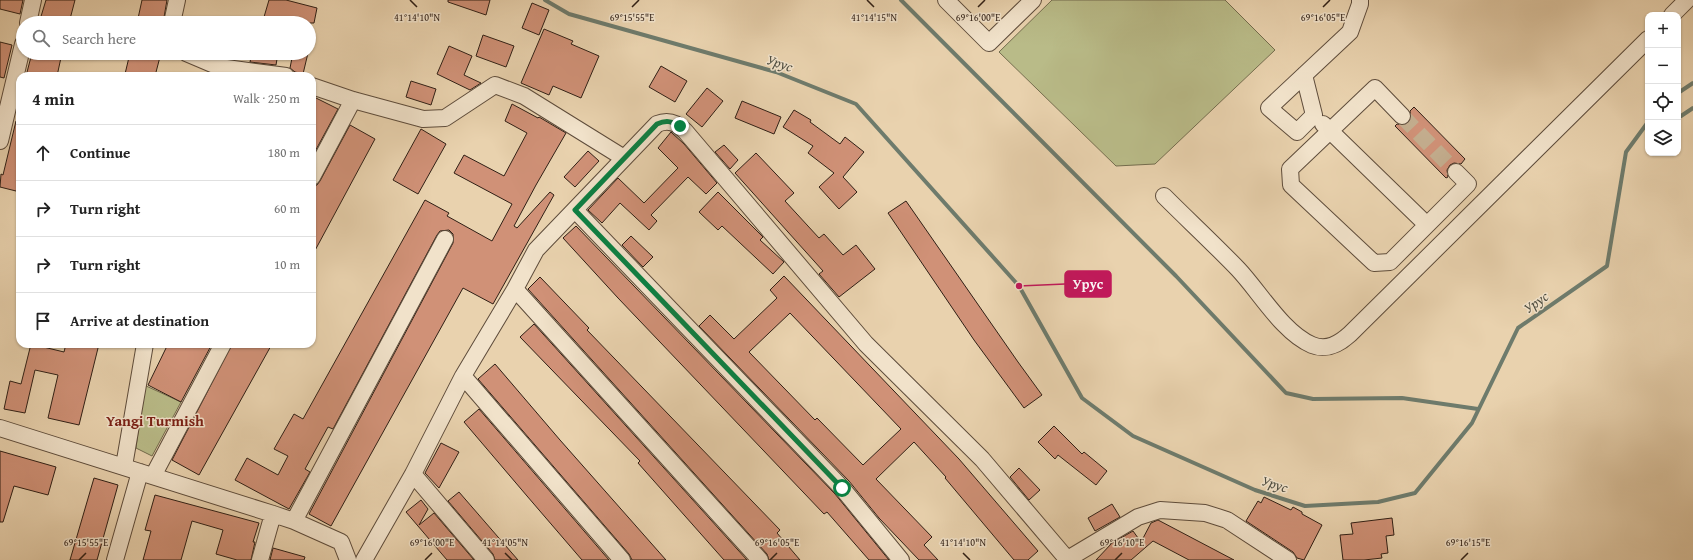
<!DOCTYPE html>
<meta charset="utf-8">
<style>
:root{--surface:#fff;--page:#f2f2f2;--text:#222;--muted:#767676;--line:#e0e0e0}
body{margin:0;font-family:"Gentium Book Plus",serif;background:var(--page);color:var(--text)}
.controls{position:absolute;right:12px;top:12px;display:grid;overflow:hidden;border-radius:8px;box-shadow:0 1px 3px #0004}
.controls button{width:36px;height:36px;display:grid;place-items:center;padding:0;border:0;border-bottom:1px solid var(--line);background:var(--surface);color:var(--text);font:20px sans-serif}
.stop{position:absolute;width:12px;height:12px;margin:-9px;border:3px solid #0b8043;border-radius:50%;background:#fff}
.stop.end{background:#0b8043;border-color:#fff;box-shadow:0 1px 4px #0008}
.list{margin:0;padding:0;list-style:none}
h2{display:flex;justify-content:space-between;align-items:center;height:52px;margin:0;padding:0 16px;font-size:17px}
h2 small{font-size:13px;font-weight:400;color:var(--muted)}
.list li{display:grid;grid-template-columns:26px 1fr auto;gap:12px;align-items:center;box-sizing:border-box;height:56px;padding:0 16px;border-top:1px solid var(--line)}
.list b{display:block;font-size:15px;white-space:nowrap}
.list em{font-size:13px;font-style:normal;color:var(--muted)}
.icon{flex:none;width:22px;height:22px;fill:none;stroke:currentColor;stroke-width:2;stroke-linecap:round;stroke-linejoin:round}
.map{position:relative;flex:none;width:1693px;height:560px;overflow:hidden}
.search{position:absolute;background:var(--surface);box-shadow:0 1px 3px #0004;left:16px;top:16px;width:300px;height:44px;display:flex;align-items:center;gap:10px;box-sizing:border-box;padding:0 14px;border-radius:22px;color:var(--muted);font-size:15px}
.panel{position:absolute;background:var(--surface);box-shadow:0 1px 3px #0004;left:16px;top:72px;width:300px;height:276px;border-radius:12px}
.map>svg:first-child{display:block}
.green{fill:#b9bb88;stroke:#746d4e}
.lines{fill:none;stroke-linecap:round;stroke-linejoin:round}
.stream{stroke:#6e7b6c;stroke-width:4}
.building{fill:#d09177;stroke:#2f1f15;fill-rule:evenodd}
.minor-tunnel{stroke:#c4ae8f;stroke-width:16;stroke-dasharray:16 8;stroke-linecap:butt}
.minor-casing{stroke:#5e4c3b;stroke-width:18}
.minor{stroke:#f1e2ca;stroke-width:16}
.route{stroke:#0b8043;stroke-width:5}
.ticks{fill:none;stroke:#2f1f15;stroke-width:1.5}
.labels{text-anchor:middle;stroke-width:3;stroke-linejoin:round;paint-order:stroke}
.water-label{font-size:14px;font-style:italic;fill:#4e4d40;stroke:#f1e2ca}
.quarter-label{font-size:15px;font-weight:bold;fill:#7a1f14;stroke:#f1e2ca}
.ticks-label{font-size:10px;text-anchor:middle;fill:#2f1f15;stroke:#f1e2ca;stroke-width:3;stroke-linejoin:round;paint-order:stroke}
.leader{fill:none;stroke:#c2185b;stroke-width:1.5}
.callout-dot{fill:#c2185b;stroke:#f1e2ca;stroke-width:1.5}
.callout{fill:#c2185b;stroke:#c2185b;stroke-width:1.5}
.callout-label{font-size:14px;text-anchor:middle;font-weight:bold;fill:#fff}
</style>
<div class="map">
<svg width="1693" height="560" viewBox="0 0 1693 560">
<rect width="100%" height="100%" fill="#e9d2ae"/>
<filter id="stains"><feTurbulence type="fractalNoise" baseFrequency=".005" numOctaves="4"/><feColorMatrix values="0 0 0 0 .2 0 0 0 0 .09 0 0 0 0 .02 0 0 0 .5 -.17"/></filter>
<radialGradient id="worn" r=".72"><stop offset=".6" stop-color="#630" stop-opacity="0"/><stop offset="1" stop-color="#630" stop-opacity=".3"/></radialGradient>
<!-- green -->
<path class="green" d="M1052,0h173l50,50 -120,114 -39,2 -117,-114z
M144,385l37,17 -29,54 -16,-8z"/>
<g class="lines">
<!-- stream -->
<path class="stream" d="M545,0l24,14 207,58 80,32 163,182 63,112 51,38 122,54 50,16 73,-4 37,-9 57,-70 46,-95 89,-62 19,-114 22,-30
M901,0l275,276 110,117 27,6 89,-1 76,11
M1678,93l15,-10
M1681,116l12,-8"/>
</g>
<!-- building -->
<path class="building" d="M0,0h23l-3,14 -20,-5z
M46,0h29l-6,23h-30z
M142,0h25l-4,23h-26z
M269,0h17l31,8 -3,15h-27l-23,-6z
M448,0h42l-4,15 -38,-13z
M532,3l17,7 -10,25 -17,-7z
M544,29l29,12 -2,3 28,12 -18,42 -28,-12 -4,9 -28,-12z
M483,35l31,11 -8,21 -30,-11z
M0,42l12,3 -8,33 -4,-1z
M449,46l23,10 -8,19 17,8 -11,7 -33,-16z
M32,53h30l-5,23h-31z
M130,53h31l-6,23h-22l-8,-2z
M252,53l25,6 -1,6 -26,-3z
M293,53h15l-5,21 -8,-2 -5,-4z
M661,66l26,15 -12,21 -26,-15z
M411,81l25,8 -5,16 -25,-8z
M707,88l16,13 -21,26 -16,-13z
M312,96l26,13 -26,48z
M742,101l39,16 -7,17 -39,-16z
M512,104l26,14 1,-1 27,16 -30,52 -22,41 3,2 33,-36 4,3 -61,109 -30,-16 -132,238 -22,-12 144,-271v-9l-4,-4 -9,1 -3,4 -104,194 -5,-2 -23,42 5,3 -21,37 -54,-29 12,-22 31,17 10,-19 -14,-7 20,-35 9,5 122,-219 24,13 -2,3 45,25 20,-37 -58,-31 10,-18 40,21 23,-43 -22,-12z
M1414,107l51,52 -4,5 -7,-1 -4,2 -3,5 1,7 -2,1 -51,-52 2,-2 7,1 5,-2 2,-5 -1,-7z
M794,110l17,10 -1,2 30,22 5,-7 19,15 -21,25 14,15 -18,17 -20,-22 15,-14 -26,-20 5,-7 -30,-19z
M16,121l4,1v70l-20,-5 1,-13 2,1z
M350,125l25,14 -63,117v-70l5,-1 3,-4z
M421,129l25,15 -28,50 -25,-14z
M671,132l13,12 33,39 -11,11 -18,-17 -37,38 6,6 -8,9 -29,-27 -18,20 -14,-13 30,-32 26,25 34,-35 -20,-20z
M724,145l14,15 -8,9 -15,-17z
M588,151l11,10 -24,26 -11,-10z
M756,153l38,40 -9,8 34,37 5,-4 19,21 13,-10 19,24 -36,28 -20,-23 4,-3 -88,-98z
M718,192l45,45 -3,3 24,22 -11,12 -51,-48 -4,4 -19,-18z
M906,201l112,161 24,33 -18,13 -50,-68 -86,-127z
M576,226l259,268 54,66h-20l-42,-48 -3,2 -206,-216 -55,-60z
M631,236l22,21 -10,10 -21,-22z
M784,276l175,183 79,92 -10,9h-14l-69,-82 1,-1 -32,-35 -38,37 56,58 -8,8 14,15h-19l-40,-42 -30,-37 -150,-155 11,-11 24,24 43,-41 -7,-8zM790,313l111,116 -38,36 -46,-47 -2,2 -66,-68z
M540,277l49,51 -2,2 193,200 -3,3 23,27h-31l-2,-6 -239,-265z
M534,324l213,236h-23l-86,-97 2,-2 -120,-124z
M31,344l33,8 2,-8h33l-20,81 -31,-7 10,-43 -23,-5 -10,43 -21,-4 6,-28 11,3z
M168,344h44l-31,58 -33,-17z
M232,344h40l-73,131 -27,-15z
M495,364l65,76 106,120h-34l-3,-6 -151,-175z
M479,409l130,151h-27l-55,-64 -63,-74z
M1054,426l28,28 2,-2 23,19 -11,14 -38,-30 -3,4 -17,-17z
M441,443l18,9 -20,36 -14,-15z
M0,451l56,16 -8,28 -34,-9 -11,36h-3z
M1019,468l21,22 -11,10 -19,-23z
M94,478l24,7 -21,75h-27z
M459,492l39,45 20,23h-23l-2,-6 -45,-53z
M155,495l104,28 -6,19h2l-4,18h-14l-21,-6 7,-24 -31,-9 -11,39h-38l8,-29 -6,-1z
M1264,497l27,13 2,-3 9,5v2l20,11 -18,35 -7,-2 -4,-6 -47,-31 12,-20 3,2z
M421,500l7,9 -9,16 15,-12 40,47h-27l-41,-48z
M1112,504l8,13 -25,14 -7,-13z
M1392,518l2,17 -8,1 2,17 -7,1 1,4 -18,2h-21l-3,-25 13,-1 -2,-11z
M1158,520l76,40h-45l-36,-19 -22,19h-35l16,-17 21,-12 8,11 10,-19z
M273,548l32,9 -1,3h-34z"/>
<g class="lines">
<!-- minor-tunnel -->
<path class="minor-tunnel" d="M1402,116l54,56"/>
<!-- minor casing -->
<g class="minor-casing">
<path id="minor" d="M946,0l43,43 44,-43
M1672,15l15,-15
M28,23l5,-23
M172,23l5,-23
M186,53l33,14 67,9
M1304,75l10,40 -17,17 -28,-24 81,-76 10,-28v-4
M312,86l41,14 70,19 22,-1 50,-33 29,11 100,62
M1402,116l-27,-28 -85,81 1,16 83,78 16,-1 78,-78 -12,-12
M1323,124l104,101
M0,141l23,-97
M312,177l41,-77
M1164,196c24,24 50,48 74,73 21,22 45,64 74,76 15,6 27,-1 38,-11l298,-295
M575,210l267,278 59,72
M515,289l245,271
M463,376l159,184
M0,428l273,86 21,7 47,21 7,18
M124,466l21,-122
M413,474l73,86
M153,476l70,-132
M294,521l151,-282
M115,560l25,-88
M260,560l13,-46
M364,560l49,-86 50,-98 52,-87 21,-39 121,-126c12,-5 20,-1 28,7l181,213 116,115 85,100
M1066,560l72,-43 22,-7 45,3 22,7 61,40"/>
</g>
<!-- minor -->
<use href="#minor" class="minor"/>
</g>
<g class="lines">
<!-- route -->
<path class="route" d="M680,126c-9,-5 -14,-6 -23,-2l-82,86 267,278"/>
</g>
<!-- ticks -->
<path class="ticks" d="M410,0l7,7M867,0l7,7M632,7l7,-7M978,7l7,-7M1323,7l7,-7M505,553l7,7M963,553l7,7M79,560l7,-7M425,560l7,-7M770,560l7,-7M1115,560l7,-7M1461,560l7,-7"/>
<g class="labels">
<!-- water labels -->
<g class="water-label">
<text transform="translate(780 63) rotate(19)" y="5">Урус</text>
<text transform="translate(1536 302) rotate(-35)" y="5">Урус</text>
<text transform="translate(1275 484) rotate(18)" y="5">Урус</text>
</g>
<!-- quarter labels -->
<g class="quarter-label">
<text x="155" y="426">Yangi Turmish</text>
</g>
</g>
<g class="ticks-label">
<text x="417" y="21">41°14'10"N</text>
<text x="632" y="21">69°15'55"E</text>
<text x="874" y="21">41°14'15"N</text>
<text x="978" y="21">69°16'00"E</text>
<text x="1323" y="21">69°16'05"E</text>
<text x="86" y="546">69°15'55"E</text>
<text x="432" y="546">69°16'00"E</text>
<text x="505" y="546">41°14'05"N</text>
<text x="777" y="546">69°16'05"E</text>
<text x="963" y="546">41°14'10"N</text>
<text x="1122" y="546">69°16'10"E</text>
<text x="1468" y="546">69°16'15"E</text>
</g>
<!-- callouts -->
<path class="leader" d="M1019 286L1065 284"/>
<circle class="callout-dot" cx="1019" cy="286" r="4"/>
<rect class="callout" x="1065" y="271" width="46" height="26" rx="4"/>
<g class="callout-label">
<text x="1088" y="289">Урус</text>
</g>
<rect width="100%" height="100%" filter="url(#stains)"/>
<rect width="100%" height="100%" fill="url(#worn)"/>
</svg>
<div class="controls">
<button>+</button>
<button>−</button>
<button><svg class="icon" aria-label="locate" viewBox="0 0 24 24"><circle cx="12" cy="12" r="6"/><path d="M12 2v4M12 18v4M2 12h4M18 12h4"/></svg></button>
<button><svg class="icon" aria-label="layers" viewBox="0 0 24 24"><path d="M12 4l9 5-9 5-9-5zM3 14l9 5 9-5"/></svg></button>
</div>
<div class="stop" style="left:842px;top:488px"></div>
<div class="stop end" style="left:680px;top:126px"></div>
<div class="search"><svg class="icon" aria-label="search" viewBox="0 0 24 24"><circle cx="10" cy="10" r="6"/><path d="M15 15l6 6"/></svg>Search here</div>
<section class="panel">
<h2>4 min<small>Walk · 250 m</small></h2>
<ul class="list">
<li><svg class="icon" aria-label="ahead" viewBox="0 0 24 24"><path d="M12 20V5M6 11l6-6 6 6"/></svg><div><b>Continue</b></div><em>180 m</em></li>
<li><svg class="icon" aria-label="right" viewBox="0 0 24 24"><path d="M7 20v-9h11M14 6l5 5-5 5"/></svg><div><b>Turn right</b></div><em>60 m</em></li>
<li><svg class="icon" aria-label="right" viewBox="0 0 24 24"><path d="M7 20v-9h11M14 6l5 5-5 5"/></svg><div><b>Turn right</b></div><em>10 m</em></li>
<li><svg class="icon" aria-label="arrive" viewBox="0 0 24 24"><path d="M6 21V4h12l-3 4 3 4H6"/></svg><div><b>Arrive at destination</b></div></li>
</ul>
</section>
</div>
